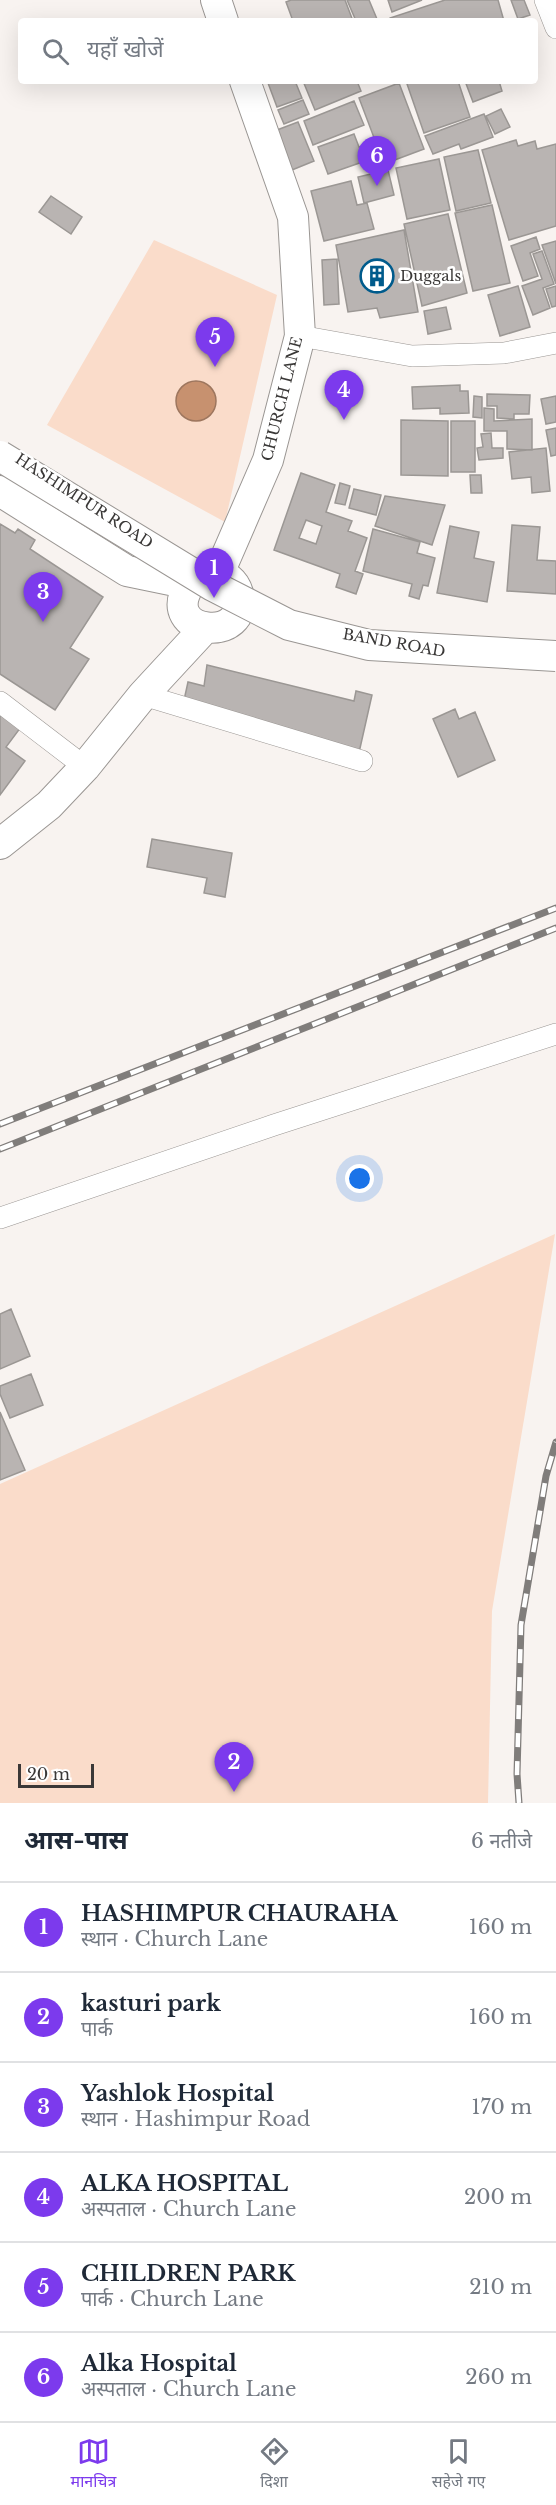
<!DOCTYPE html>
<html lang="hi">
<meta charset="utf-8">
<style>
:root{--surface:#fff;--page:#f2f2f3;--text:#1f2937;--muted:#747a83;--line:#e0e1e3;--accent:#7c3aed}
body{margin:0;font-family:"Libre Baskerville","Noto Sans Devanagari",serif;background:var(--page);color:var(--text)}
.scale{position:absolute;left:18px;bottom:15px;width:76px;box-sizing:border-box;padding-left:6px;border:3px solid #3a3837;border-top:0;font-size:16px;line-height:21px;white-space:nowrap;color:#3a3837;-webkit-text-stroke:4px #fff;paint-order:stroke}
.you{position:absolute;left:360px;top:1179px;width:21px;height:21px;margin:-15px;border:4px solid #fff;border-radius:50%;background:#1a73e8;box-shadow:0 0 0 9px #1a73e833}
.badge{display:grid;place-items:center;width:39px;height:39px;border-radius:50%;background:var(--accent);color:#fff;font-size:20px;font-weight:700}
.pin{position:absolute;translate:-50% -50px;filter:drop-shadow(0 2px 3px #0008)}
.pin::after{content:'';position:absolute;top:32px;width:21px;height:18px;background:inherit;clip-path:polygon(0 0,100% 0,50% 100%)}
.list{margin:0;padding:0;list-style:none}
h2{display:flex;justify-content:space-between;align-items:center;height:78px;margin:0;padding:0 24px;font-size:26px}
h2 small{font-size:20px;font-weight:400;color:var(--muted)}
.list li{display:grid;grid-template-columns:39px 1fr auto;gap:18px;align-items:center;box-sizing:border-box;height:90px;padding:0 24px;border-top:2px solid var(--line)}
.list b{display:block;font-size:22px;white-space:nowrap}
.list p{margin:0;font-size:20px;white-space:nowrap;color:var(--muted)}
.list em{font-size:20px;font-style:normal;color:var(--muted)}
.icon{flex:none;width:33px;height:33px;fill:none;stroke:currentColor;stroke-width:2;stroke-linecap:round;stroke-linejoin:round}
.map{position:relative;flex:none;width:556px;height:1803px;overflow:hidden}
.search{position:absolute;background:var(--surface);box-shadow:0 6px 24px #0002;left:18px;right:18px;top:18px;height:66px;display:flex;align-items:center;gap:15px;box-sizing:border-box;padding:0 21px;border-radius:6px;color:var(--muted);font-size:22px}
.sheet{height:618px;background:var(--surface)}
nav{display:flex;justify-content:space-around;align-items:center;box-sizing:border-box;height:84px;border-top:2px solid var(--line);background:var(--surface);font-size:16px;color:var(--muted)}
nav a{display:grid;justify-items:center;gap:3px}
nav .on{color:var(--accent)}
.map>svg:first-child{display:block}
.green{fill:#fadcca}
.water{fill:#c7916f;stroke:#9d765e;stroke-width:1.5}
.building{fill:#b9b4b2;stroke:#9b9794;stroke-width:1.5;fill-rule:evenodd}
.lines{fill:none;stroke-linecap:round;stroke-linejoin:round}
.street-casing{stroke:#9a9693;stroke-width:22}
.secondary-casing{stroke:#9a9693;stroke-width:32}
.street{stroke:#fff;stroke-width:21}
.secondary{stroke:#fff;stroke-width:30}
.rail-casing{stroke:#807d7b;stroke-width:7}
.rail{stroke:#fff;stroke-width:4.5;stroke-dasharray:14;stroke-linecap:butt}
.secondary-bridge-casing{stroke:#9a9693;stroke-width:32;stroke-linecap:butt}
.secondary-bridge{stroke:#fff;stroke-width:30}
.labels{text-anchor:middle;stroke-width:5;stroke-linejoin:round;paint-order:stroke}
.poi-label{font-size:15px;fill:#3a3837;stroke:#fff;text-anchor:start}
.street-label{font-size:15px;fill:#3a3837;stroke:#fff}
</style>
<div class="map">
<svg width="556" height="1803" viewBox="0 0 556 1803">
<rect width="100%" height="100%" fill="#f8f3f0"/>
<!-- green -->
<path class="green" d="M154,240l123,55 -52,227 -178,-97z
M555,1234l-63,377 -4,192h-488v-319z"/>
<!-- water -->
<path class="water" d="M176 401a20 20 0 1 1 40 0a20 20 0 1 1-40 0Z"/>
<!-- building -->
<path class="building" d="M291,0h54l8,21h-60l-7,-19z
M347,0h22l8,19 -21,2z
M388,0h34l-30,12z
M445,0h53l6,21h-114v-3z
M511,0h13l6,15 -12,4z
M274,81h21l7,17 -25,9 -9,-24z
M303,81h54l4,10 -46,19z
M406,81h52l12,36 -46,16z
M465,81h34l3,10 -29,11z
M399,83l25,66 -40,15 -25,-66z
M303,100l6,14 -25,10 -6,-14z
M354,101l10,24 -51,20 -9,-24z
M501,109l9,18 -15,7 -9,-18z
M484,114l9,23 -32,12 -2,-5 -26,10 -8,-18z
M298,122l16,39 -22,9 -15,-40z
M354,134l5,13 7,-2 5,14 -43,15 -10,-27z
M516,140l2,6 17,-5 2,8 19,-5v82l-47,14 -27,-90z
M478,150l13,53 -35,8 -12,-54z
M439,159l11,51 -43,9 -11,-51z
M388,170l6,25 -30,8 -6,-26z
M351,181l6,24 10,-2 7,26 -50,12 -13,-50z
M51,196l31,21 -11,17 -32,-22z
M492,205l18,78 -37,8 -18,-78z
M448,214l19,79 -45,13 -18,-82z
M404,230l14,82 -38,6 -3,-10 -29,4 -12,-67z
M536,237l4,12 -10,4 8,23 -15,5 -12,-35z
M556,241v43l-14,-39z
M542,251l12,33 -11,4 7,20 -17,7 -11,-29 20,-7 -9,-25z
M337,259l2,45 -15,1 -2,-45z
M518,286l12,41 -30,9 -12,-41z
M556,286v20l-4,1 -6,-18z
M446,307l5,22 -23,5 -4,-23z
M460,385v6h8l1,22 -29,1v-6l-27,1 -1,-22z
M487,394l43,1 -1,19h-15v5l-17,-1v-12h-10z
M474,396l8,1v21l-9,-1z
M556,396v26l-10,2 -5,-25z
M484,408l10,1v12l38,-2v31l-25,-1v-18h-23z
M401,420l47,1v55l-47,-1z
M451,421h24v51h-24z
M556,428v27l-5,1 -5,-26z
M491,433l1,15h11v10l-24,2 -2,-12 6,-1 -2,-13z
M546,448l4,43 -18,2 -1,-16 -19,2 -3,-27z
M301,473l34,12 -9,27 26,9 -4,10 19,7 -12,33 8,3 -7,20 -20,-7 4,-13 -66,-24zM306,520l16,6 -6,18 -17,-6z
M470,475h11l1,18h-11z
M340,483l10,3 -5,19 -10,-2z
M354,489l27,6 -5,20 -27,-7z
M385,496l60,9 -13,40 -57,-19z
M0,524l15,9 3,-4 17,11 -5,9 73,48 -33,51 19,11 -34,51 -55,-36z
M512,525l28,2 -3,33 19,1v33l-49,-3z
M450,526l29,6 -5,26 20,4 -7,40 -50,-9z
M373,529l47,13 -3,11 18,5 -7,28 -5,-1 -4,14 -10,-3 3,-12 -49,-13z
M207,665l147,36 2,-10 16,4 -14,62 -177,-43 7,-32 16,4z
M0,705l24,18 -18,24 19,14 -25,34z
M455,709l4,10 16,-7 20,48 -37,17 -25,-58z
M152,839l80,14 -7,44 -21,-4 3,-15 -60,-11z
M11,1309l19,47 -30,13v-55z
M31,1374l12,31 -33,13 -10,-24v-8z
M0,1412l25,58 -25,10z"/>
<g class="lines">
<!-- street casing -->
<g class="street-casing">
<path id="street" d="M545,0l11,28
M300,336l112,20 92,-3 52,-10
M143,695l219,66
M0,702l85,65
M0,1218l274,-93 282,-91"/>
</g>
<!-- secondary casing -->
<g class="secondary-casing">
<path id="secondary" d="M216,0l7,21
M0,491l127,80 63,13 20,-12c13,2 24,7 28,21 15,52 -82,43 -48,-9
M219,573l49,-113 32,-124 -7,-119 -48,-136
M0,844l49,-39 36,-38 58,-72 62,-67"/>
</g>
<!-- street -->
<use href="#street" class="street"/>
<!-- secondary -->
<use href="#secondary" class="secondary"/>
<!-- rail casing -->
<g class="rail-casing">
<path id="rail" d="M0,1124l556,-216
M0,1149l556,-221
M519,1803l-2,-29 4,-149 25,-149 10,-34"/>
</g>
<!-- rail -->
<use href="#rail" class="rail"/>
<!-- secondary-bridge casing -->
<g class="secondary-bridge-casing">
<path id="secondary-bridge" d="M0,456l213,130 76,39 80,20 187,11"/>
</g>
<!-- secondary-bridge -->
<use href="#secondary-bridge" class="secondary-bridge"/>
</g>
<!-- icons -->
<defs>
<g id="building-ring" transform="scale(1.725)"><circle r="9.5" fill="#fff" stroke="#005b8c" stroke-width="1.5"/><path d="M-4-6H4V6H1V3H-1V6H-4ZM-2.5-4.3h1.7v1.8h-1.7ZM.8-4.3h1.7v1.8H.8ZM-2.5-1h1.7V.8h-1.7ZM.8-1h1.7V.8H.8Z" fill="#005b8c"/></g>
</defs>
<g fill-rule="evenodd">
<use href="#building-ring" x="377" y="276"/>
</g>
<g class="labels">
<!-- poi labels -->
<g class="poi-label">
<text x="400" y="281">Duggals</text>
</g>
<!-- street labels -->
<g class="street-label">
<text transform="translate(282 399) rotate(-76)" y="5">CHURCH LANE</text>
<text transform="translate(84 501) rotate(33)" y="5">HASHIMPUR ROAD</text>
<text transform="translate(394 643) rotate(10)" y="5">BAND ROAD</text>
</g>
</g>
</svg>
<div class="scale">20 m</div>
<div class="you"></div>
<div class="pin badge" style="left:214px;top:598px">1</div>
<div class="pin badge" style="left:234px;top:1792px">2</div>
<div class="pin badge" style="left:43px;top:622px">3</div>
<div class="pin badge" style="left:344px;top:420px">4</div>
<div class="pin badge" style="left:215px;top:367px">5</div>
<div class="pin badge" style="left:377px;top:186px">6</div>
<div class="search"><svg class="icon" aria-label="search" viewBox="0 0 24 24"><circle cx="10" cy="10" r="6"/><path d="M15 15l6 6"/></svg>यहाँ खोजें</div>
</div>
<section class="sheet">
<h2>आस-पास<small>6 नतीजे</small></h2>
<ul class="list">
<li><span class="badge">1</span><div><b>HASHIMPUR CHAURAHA</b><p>स्थान · Church Lane</p></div><em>160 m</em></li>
<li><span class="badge">2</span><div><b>kasturi park</b><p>पार्क</p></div><em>160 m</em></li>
<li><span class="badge">3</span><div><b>Yashlok Hospital</b><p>स्थान · Hashimpur Road</p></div><em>170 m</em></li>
<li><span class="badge">4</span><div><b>ALKA HOSPITAL</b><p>अस्पताल · Church Lane</p></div><em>200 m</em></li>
<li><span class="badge">5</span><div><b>CHILDREN PARK</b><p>पार्क · Church Lane</p></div><em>210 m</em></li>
<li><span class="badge">6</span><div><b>Alka Hospital</b><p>अस्पताल · Church Lane</p></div><em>260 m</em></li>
</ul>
</section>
<nav>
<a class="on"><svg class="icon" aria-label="map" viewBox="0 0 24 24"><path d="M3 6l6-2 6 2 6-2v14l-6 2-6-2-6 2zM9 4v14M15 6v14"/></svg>मानचित्र</a>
<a><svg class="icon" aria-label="directions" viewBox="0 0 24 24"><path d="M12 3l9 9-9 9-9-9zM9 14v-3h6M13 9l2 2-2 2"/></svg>दिशा</a>
<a><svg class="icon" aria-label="saved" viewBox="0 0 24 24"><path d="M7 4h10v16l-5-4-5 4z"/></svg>सहेजे गए</a>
</nav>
